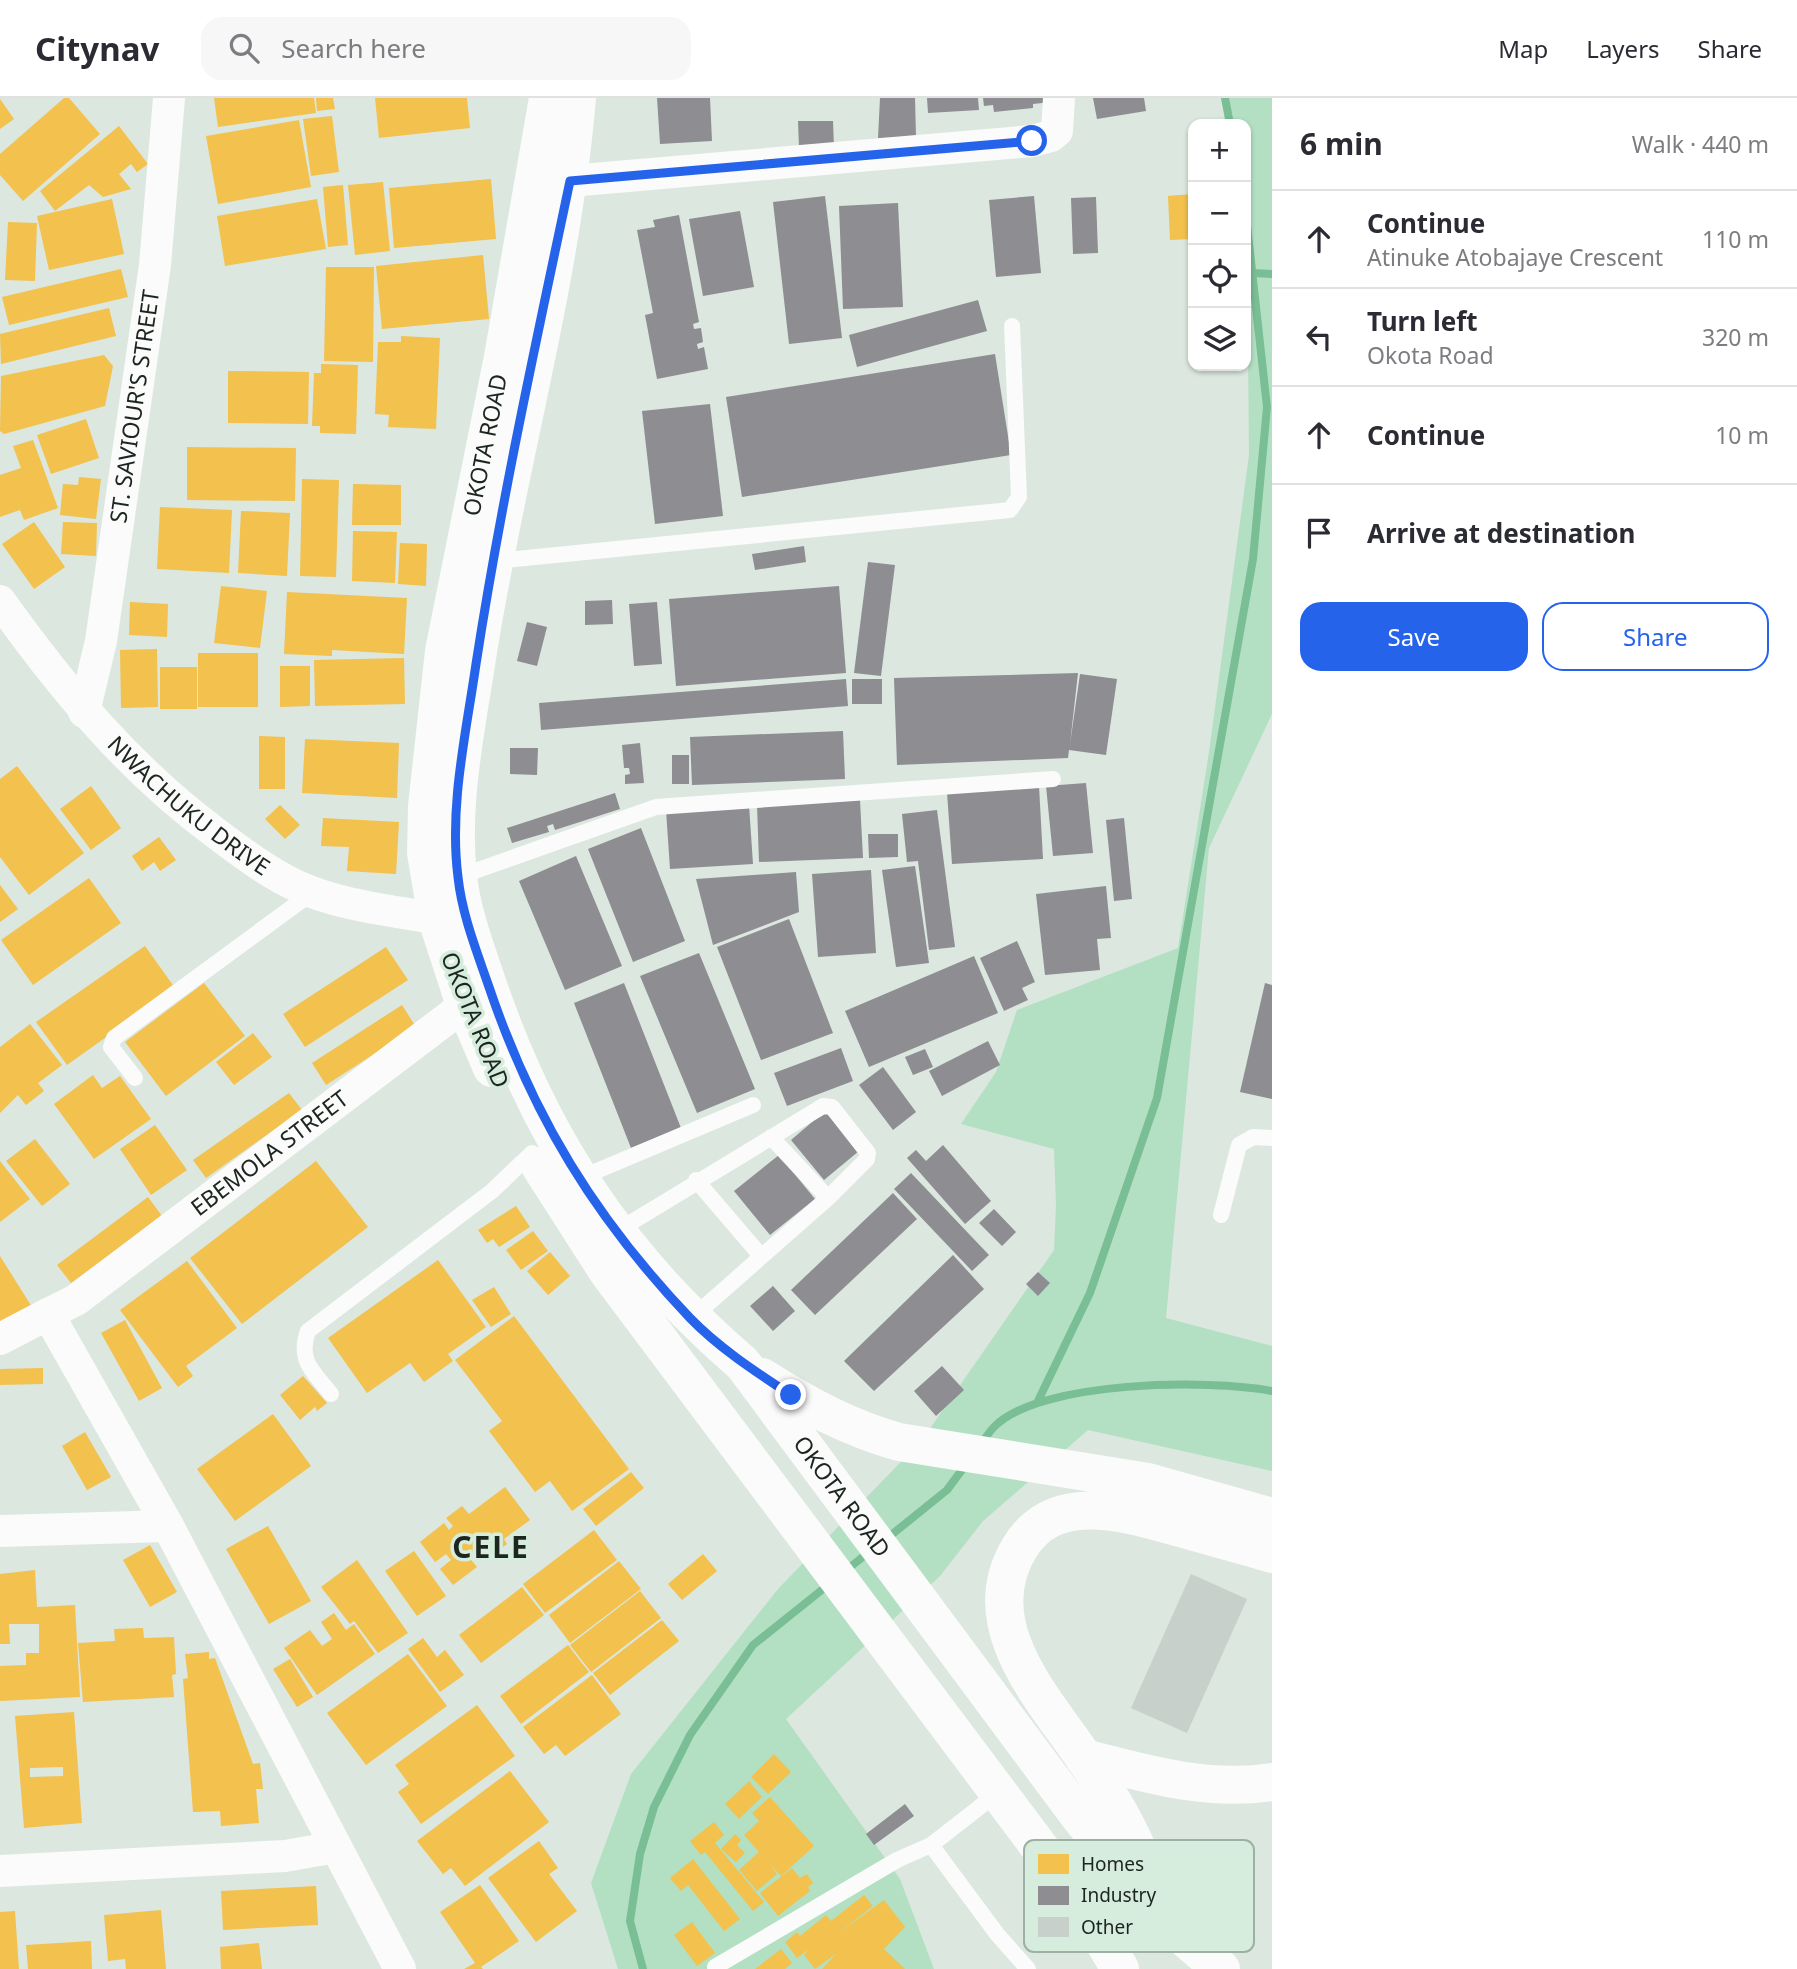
<!DOCTYPE html>
<meta charset="utf-8">
<style>
:root{--surface:#fff;--page:#f7f7f7;--text:#2b2b33;--muted:#7c7c81;--line:#e1e1e2;--accent:#2563eb}
body{margin:0;font-family:"Noto Sans",sans-serif;background:var(--page);color:var(--text)}
.controls{position:absolute;right:21px;top:21px;display:grid;overflow:hidden;border-radius:14px;box-shadow:0 2px 5px #0004}
.controls button{width:63px;height:63px;display:grid;place-items:center;padding:0;border:0;border-bottom:2px solid var(--line);background:var(--surface);color:var(--text);font:35px sans-serif}
.stop{position:absolute;width:21px;height:21px;margin:-16px;border:5px solid #2563eb;border-radius:50%;background:#fff}
.stop.end{background:#2563eb;border-color:#fff;box-shadow:0 2px 7px #0008}
.list{margin:0;padding:0;list-style:none}
h2{display:flex;justify-content:space-between;align-items:center;height:91px;margin:0;padding:0 28px;font-size:30px}
h2 small{font-size:23px;font-weight:400;color:var(--muted)}
.list li{display:grid;grid-template-columns:46px 1fr auto;gap:21px;align-items:center;box-sizing:border-box;height:98px;padding:0 28px;border-top:2px solid var(--line)}
.list b{display:block;font-size:26px;white-space:nowrap}
.list p{margin:0;font-size:23px;white-space:nowrap;color:var(--muted)}
.list em{font-size:23px;font-style:normal;color:var(--muted)}
.actions{display:flex;gap:14px;padding:21px 28px}
.actions a{flex:1;padding:16px 0;border:2px solid var(--accent);border-radius:21px;text-align:center;font-size:24px;color:var(--accent)}
.actions .main{background:var(--accent);color:#fff}
.icon{flex:none;width:38px;height:38px;fill:none;stroke:currentColor;stroke-width:2;stroke-linecap:round;stroke-linejoin:round}
.map{position:relative;flex:none;width:1272px;height:1871px;overflow:hidden}
header{display:flex;align-items:center;gap:42px;box-sizing:border-box;height:98px;padding:0 35px;background:var(--surface);border-bottom:2px solid var(--line)}
header strong{font-size:33px}
nav{display:flex;gap:38px;margin-inline-start:auto;font-size:24px}
.search{width:490px;height:63px;background:var(--page);display:flex;align-items:center;gap:18px;box-sizing:border-box;padding:0 24px;border-radius:21px;color:var(--muted);font-size:26px}
main{display:flex}
aside{flex:1;background:var(--surface)}
.map>svg:first-child{display:block}
.green{fill:#b3e0c2}
.homes{fill:#f2c14e;fill-rule:evenodd}
.industry{fill:#8d8d92}
.lines{fill:none;stroke-linecap:round;stroke-linejoin:round}
.stream{stroke:#79be94;stroke-width:8}
.building{fill:#c7d0ca}
.lane{stroke:#fafbfa;stroke-width:16}
.street{stroke:#fafbfa;stroke-width:32}
.primary{stroke:#fafbfa;stroke-width:38}
.route{stroke:#2563eb;stroke-width:9}
.labels{text-anchor:middle;stroke-width:7;stroke-linejoin:round;paint-order:stroke}
.street-label{font-size:23px;fill:#1d251f;stroke:#d6ecdd}
.district-label{font-size:30px;font-weight:bold;letter-spacing:2px;fill:#1d251f;stroke:#d6ecdd}
.key{fill:#d6ecdd;stroke:#9eb0a4;stroke-width:2}
.key-label{font-size:19px;fill:#1d251f}
</style>
<header>
<strong>Citynav</strong>
<div class="search"><svg class="icon" aria-label="search" viewBox="0 0 24 24"><circle cx="10" cy="10" r="6"/><path d="M15 15l6 6"/></svg>Search here</div>
<nav><a>Map</a><a>Layers</a><a>Share</a></nav>
</header>
<main>
<div class="map">
<svg width="1272" height="1871" viewBox="0 0 1272 1871">
<rect width="100%" height="100%" fill="#dbe7df"/>
<!-- green -->
<path class="green" d="M1228,0h44v616l-63,134 -43,470 106,28v125l-184,-41 -105,91 -43,55 -154,143 114,160 34,90h-316l-27,-86 40,-109 147,-185 144,-149 132,-190 2,-44 -2,-57 -93,-25 35,-52 21,-62 161,-62 31,-196 40,-297 -3,-331h-14z"/>
<!-- homes -->
<path class="homes" d="M64,0h5l31,36 -77,67 -23,-26v-21z
M214,0h100l2,15 -98,14z
M316,0h17l2,11 -18,2z
M375,0h92l3,30 -91,10z
M0,1l14,20 -14,10z
M332,18l7,56 -28,4 -8,-57z
M299,22l12,67 -93,17 -12,-68z
M119,28l29,38 -11,8 -6,-8 -12,10 12,15 -28,8 -14,-12 -34,26 -15,-20z
M491,81l5,60 -102,9 -5,-60z
M383,84l7,69 -35,4 -7,-70z
M343,87l5,60 -20,2 -5,-60z
M1193,96v45l-23,1 -2,-44z
M112,101l12,55 -75,16 -12,-54z
M317,101l9,50 -101,17 -8,-50z
M8,124l29,1 -2,58 -30,-1z
M483,157l6,64 -107,10 -6,-63z
M326,169h48l-1,95 -49,-1z
M121,171l7,28 -119,28 -7,-28z
M109,210l7,28 -115,28 -1,-30z
M401,238l39,2 -4,91 -48,-2 1,-12 -14,-1 3,-72h23z
M104,257l9,11 -8,40 -101,28 -4,-3 1,-55z
M321,266l37,1 -2,69 -36,-1v-7h-8l2,-53h7z
M228,273l81,1 -1,52 -80,-1z
M86,321l13,39 -48,16 -14,-39z
M33,342l25,68 -34,12 -4,-10 -20,7v-42l21,-7 -8,-22z
M187,349l109,1 -1,53 -108,-1z
M79,379l22,2 -5,40 -36,-4 3,-31 15,1z
M302,381l37,1 -3,97 -36,-1z
M353,386l48,1v40h-49z
M160,409l72,3 -3,63 -72,-4z
M241,413l49,2 -3,63 -49,-3z
M34,424l31,45 -31,22 -32,-45z
M63,424l34,1 -1,33 -35,-2z
M353,433l44,1 -2,51 -43,-2z
M400,445l27,1 -1,42 -28,-2z
M221,488l46,5 -7,57 -46,-5z
M287,494l120,6 -3,56 -72,-4v6l-48,-2z
M130,504l38,2 -1,33 -38,-2z
M157,551l1,58 -37,1 -1,-58z
M198,555h60v54h-60z
M404,560l1,46 -90,2 -1,-46z
M280,568h30v40l-30,1z
M160,569h37v42h-37z
M259,638l26,1v52h-26z
M305,641l94,4 -2,55 -95,-5z
M17,668l67,87 -55,42 -29,-38v-78z
M91,688l30,42 -30,22 -31,-41z
M280,707l20,20 -15,14 -20,-20z
M323,720l76,4 -3,52 -49,-3 2,-24 -28,-1z
M159,739l17,23 -16,11 -6,-9 -12,9 -10,-15z
M89,780l32,45 -88,62 -32,-45z
M0,787l18,24 -18,13z
M145,848l30,42 -108,77 -31,-43z
M386,849l22,33 -103,67 -22,-33z
M204,885l41,53 -79,60 -41,-54z
M402,907l14,22 -90,58 -14,-22z
M30,926l32,41 -24,18 6,8 -18,14 -8,-10 -18,18v-66z
M253,935l19,24 -38,28 -18,-23z
M93,977l9,13 18,-12 31,43 -57,40 -40,-55z
M289,995l13,17 -96,68 -13,-18z
M155,1027l32,45 -36,25 -31,-46z
M35,1041l35,45 -28,22 -36,-45z
M0,1063l30,38 -30,23z
M316,1063l52,66 -126,97 -52,-66z
M148,1099l14,19 -91,67 -14,-18z
M516,1108l14,21 -31,20 -6,-8 -6,4 -9,-13z
M533,1133l15,20 -27,19 -15,-20z
M550,1154l20,24 -22,19 -21,-24z
M0,1158l32,51 -32,16z
M438,1162l48,67 -38,27 5,7 -29,21 -14,-19 -43,30 -39,-55z
M187,1163l50,67 -51,38 7,10 -15,11 -58,-77z
M494,1189l17,27 -20,13 -19,-27z
M514,1218l115,153 -57,42 -22,-30 -15,11 -46,-61 13,-10 -47,-61z
M125,1222l37,68 -23,13 -38,-68z
M43,1270v16l-43,1v-16z
M303,1278l24,27 -10,8 -2,-4 -15,13 -20,-25z
M273,1316l38,52 -76,55 -38,-52z
M85,1334l26,45 -24,13 -25,-44z
M631,1374l13,16 -48,38 -13,-17z
M505,1389l25,33 -26,19 3,5 -24,18 -9,-11 -6,5 9,11 -24,18 -13,-16 11,-9 -5,-6 -11,8 -15,-20 24,-19 5,7 4,-4 -7,-8 16,-12 7,8z
M268,1428l43,75 -42,23 -43,-75z
M594,1432l23,30 -72,53 -22,-29z
M150,1447l27,47 -27,15 -27,-47z
M414,1453l32,45 -29,20 -32,-45z
M703,1456l14,17 -35,29 -14,-16z
M357,1462l51,73 -30,20 -24,-32 -4,3 -29,-37z
M619,1463l22,28 -71,54 -21,-28z
M35,1472l2,37 38,-2 5,92 -80,4v-35l26,-1v-12h13v-29h-30l1,20h-10v-70z
M522,1489l22,28 -63,48 -22,-28z
M640,1493l21,27 -70,54 -21,-27z
M334,1515l12,17 8,-6 21,30 -58,41 -33,-47 26,-18 12,16 10,-7 -11,-17z
M662,1522l17,21 -69,54 -17,-22z
M143,1530l1,10 30,-1 2,37 -4,1 2,22 -91,5 -5,-59 37,-2 -1,-12z
M423,1540l14,19 8,-7 19,25 -24,17 -32,-43z
M568,1547l21,27 -68,52 -21,-28z
M209,1554v7l6,-1 38,106 7,-1 3,26h-7l3,34 -38,3 -1,-15 -27,1 -10,-133 5,-1 -3,-24z
M408,1556l39,52 -81,59 -39,-52z
M290,1561l23,38 -16,10 -24,-38z
M592,1577l29,39 -56,42 -9,-11 -12,9 -21,-27z
M477,1607l38,51 -94,68 -23,-32 11,-8 -14,-19z
M74,1614l8,111 -58,5 -9,-112zM63,1669v9l-33,1v-9z
M774,1656l17,18 -23,22 -17,-17z
M510,1673l39,51 -84,64 -14,-18 -8,6 -26,-33z
M749,1683l13,16 -23,22 -14,-15z
M770,1699l44,49 -33,30 -11,-12 7,10 -20,17 -18,-21 20,-18 -15,-17 15,-14 -7,-8z
M714,1724l10,13 -9,8 49,59 -11,9 -48,-59 -4,3 -11,-14z
M735,1736l6,6 -4,5 8,8 -9,9 -15,-13z
M539,1743l19,27 -9,6 28,37 -41,31 -48,-64z
M693,1761l47,60 -16,12 -36,-46 -7,6 -11,-13z
M792,1770l8,10 7,-4 6,9 -5,4 2,4 -32,25 -18,-23z
M480,1787l39,56 -38,26 2,2h-19l11,-6 -35,-51z
M316,1788l2,39 -95,5 -2,-39z
M864,1797l9,11 -36,28 47,-34 21,27 -21,22 21,20h-83l15,-16 -22,16 -11,-14 5,-6 -12,9 -12,-16 12,-10 3,4 26,-21 5,6z
M161,1812l5,59h-40l-1,-10 -17,2 -4,-46z
M15,1813l4,58h-19v-57z
M692,1824l23,31 -18,13 -23,-31z
M91,1843l1,28h-64l-2,-24z
M259,1845l3,26h-41l-1,-22z
M781,1851l11,14 -7,6h-30z"/>
<!-- industry -->
<path class="industry" d="M657,0h53l2,43 -52,3z
M880,0h35l1,39 -38,1z
M927,0h51l1,12 -51,3z
M983,0h68v4l-18,2v4l-39,4 -1,-7 -9,1z
M1093,0h51l2,13 -49,8z
M798,23h35l1,27h-35z
M825,98l17,142 -53,6 -16,-142z
M1034,98l7,77 -45,4 -7,-77z
M1096,99l2,56 -25,1 -2,-56z
M898,105l5,104 -60,2 -4,-103z
M740,113l14,76 -51,9 -14,-77z
M679,117l20,107 -6,2 1,5 7,-1 2,14 -6,2 1,5 6,-2 4,22 -51,10 -12,-64 8,-2 -16,-83 18,-3 -2,-7z
M978,202l9,31 -130,36 -8,-32z
M995,256l16,101 -269,42 -16,-100z
M710,306l13,112 -68,8 -13,-113z
M804,448l2,16 -51,8 -3,-16z
M868,464l27,3 -14,111 -27,-3z
M839,488l7,87 -170,13 -7,-87z
M612,502l1,24 -28,1v-24z
M657,504l5,62 -28,2 -5,-62z
M527,524l20,5 -10,39 -20,-5z
M1078,575l-8,71 10,-70 37,5 -11,76 -37,-5 -1,8 -171,7 -3,-87z
M846,581l2,27 -307,24 -2,-27z
M852,581h30v25h-30z
M843,633l2,48 -153,6 -2,-48z
M640,645l4,40 -19,1v-9l5,-1 -1,-6h-5l-2,-23z
M510,650h28l-1,27 -27,-1z
M672,657h17v29h-17z
M1086,685l7,70 -40,3 -7,-70z
M1039,688l4,73 -91,5 -5,-72z
M615,695l5,16 -65,21 -2,-6 -6,2 2,6 -37,11 -5,-15z
M860,702l3,58 -104,4 -2,-57z
M749,707l4,59 -83,5 -4,-59z
M937,712l18,137 -26,3 -11,-89 -11,1 -5,-48z
M1124,720l8,81 -18,2 -8,-81z
M641,730l44,113 -52,21 -45,-113z
M868,736h30v23l-29,1z
M576,758l46,110 -57,24 -46,-109z
M915,768l14,97 -33,4 -14,-97z
M871,772l5,83 -58,4 -6,-83z
M796,774l3,40 -86,33 -17,-66z
M1106,788l5,52 -14,1 3,31 -55,5 -9,-81z
M789,821l44,114 -72,27 -44,-113z
M1017,843l18,41 -13,6 6,12 -24,11 -24,-53z
M699,855l56,136 -58,24 -57,-137z
M974,858l24,57 -129,54 -24,-56z
M624,885l57,145 -50,20 -57,-145z
M1265,885l7,2v114l-32,-7z
M988,943l12,24 -58,31 -13,-25z
M841,950l12,33 -66,25 -13,-33z
M925,951l8,18 -20,8 -8,-18z
M883,969l33,45 -23,18 -34,-45z
M825,1013l34,40 -35,29 -33,-40z
M943,1047l48,56 -26,23 -58,-66 9,-8 10,11z
M779,1057l36,44 -45,36 -36,-44z
M911,1075l78,82 -17,16 -78,-82z
M893,1095l24,26 -102,96 -24,-25z
M994,1111l22,23 -14,14 -23,-23z
M953,1157l31,34 -110,102 -30,-30z
M1038,1174l12,11 -12,13 -12,-12z
M773,1188l22,25 -22,20 -23,-25z
M942,1268l22,24 -28,26 -22,-25z
M905,1706l9,12 -40,29 -8,-11z"/>
<g class="lines">
<!-- stream -->
<path class="stream" d="M1225,0l5,26
M1253,175l19,1
M1037,1305l53,-110 67,-195 96,-539 14,-152 -21,-191
M981,1346c4,-5 8,-12 13,-17 46,-47 216,-48 278,-36
M885,1442l62,-50 20,-27
M844,1474l25,-20
M643,1871l-13,-48 10,-67 14,-47 36,-72 63,-90 75,-60"/>
</g>
<!-- building -->
<path class="building" d="M1191,1476l56,25 -60,134 -56,-25z"/>
<g class="lines">
<!-- lane -->
<path class="lane" d="M495,463l515,-51 9,-13 -7,-171
M458,779l198,-70 397,-28
M135,980l-24,-31 3,-9 199,-146
M771,1039l57,61
M580,1080l173,-73
M696,1082l65,76
M1221,1117l18,-70 14,-8 19,1
M617,1133l206,-125 9,1 36,46 -1,6 -39,39 -135,119
M331,1296c-17,-22 -34,-33 -23,-63l184,-140 40,-38
M999,1694l-68,53 66,89 31,35
M715,1869l182,-107 34,-15"/>
<!-- street -->
<g class="street">
<path d="M570,83l462,-40 19,-5 6,-5 2,-33"/>
<path id="s1" d="M0,503c63,88 129,168 217,233 25,19 52,39 80,52 44,20 93,24 140,33"/>
<path id="s2" d="M84,614l17,-71 54,-376 14,-167"/>
<path d="M0,1241l48,-25"/>
<path d="M0,1433l168,-5"/>
<path d="M0,1773l285,-15 51,-9"/>
<path id="s3" d="M400,1871l-232,-443 -120,-212 28,-14 389,-295"/>
</g>
<!-- primary -->
<g class="primary">
<path id="s4" d="M577,0c-16,189 -71,373 -100,560 -11,72 -27,145 -19,218 4,38 19,76 31,112 53,154 131,270 254,376l336,452 80,100 62,53"/>
<path id="s5" d="M492,970l-27,-63 -28,-86 -11,-66 1,-47 17,-155 59,-294 45,-259"/>
<path d="M540,1068l68,106 438,584 44,62 30,51"/>
<path d="M762,1279c44,28 87,51 137,65l249,40 124,35"/>
<path d="M1084,1660c63,16 123,34 188,24"/>
<path d="M1152,1792c-13,-48 -39,-90 -67,-131 -41,-60 -113,-135 -65,-212 36,-58 108,-33 160,-19 31,9 62,17 92,26"/>
</g>
</g>
<g class="lines">
<!-- route -->
<path class="route" d="M791,1297c-35,-23 -72,-47 -101,-77 -95,-100 -157,-201 -201,-331 -12,-35 -27,-72 -31,-110 -9,-71 8,-143 18,-213 25,-162 60,-322 94,-483l462,-40"/>
</g>
<g class="labels">
<!-- street labels -->
<g class="street-label">
<text dy="8" stroke="none"><textPath href="#s2" startOffset="310">ST. SAVIOUR'S STREET</textPath></text>
<text dy="8" stroke="none"><textPath href="#s5" startOffset="639">OKOTA ROAD</textPath></text>
<text dy="8" stroke="none"><textPath href="#s1" startOffset="280">NWACHUKU DRIVE</textPath></text>
<text transform="translate(475 922) rotate(68)" y="8">OKOTA ROAD</text>
<text dy="8" stroke="none"><textPath href="#s3" startOffset="1018">EBEMOLA STREET</textPath></text>
<text dy="8" stroke="none"><textPath href="#s4" startOffset="1530">OKOTA ROAD</textPath></text>
</g>
<!-- district labels -->
<g class="district-label">
<text x="491" y="1460">CELE</text>
</g>
</g>
<!-- legend -->
<rect x="1024" y="1742" width="230" height="112" rx="10" class="key"/>
<rect x="1038" y="1756" width="31" height="20" fill="#f2c14e"/>
<rect x="1038" y="1788" width="31" height="19" fill="#8d8d92"/>
<rect x="1038" y="1819" width="31" height="20" fill="#c7d0ca"/>
<g class="key-label">
<text x="1081" y="1773">Homes</text>
<text x="1081" y="1804">Industry</text>
<text x="1081" y="1836">Other</text>
</g>
</svg>
<div class="controls">
<button>+</button>
<button>−</button>
<button><svg class="icon" aria-label="locate" viewBox="0 0 24 24"><circle cx="12" cy="12" r="6"/><path d="M12 2v4M12 18v4M2 12h4M18 12h4"/></svg></button>
<button><svg class="icon" aria-label="layers" viewBox="0 0 24 24"><path d="M12 4l9 5-9 5-9-5zM3 14l9 5 9-5"/></svg></button>
</div>
<div class="stop" style="left:1032px;top:43px"></div>
<div class="stop end" style="left:791px;top:1297px"></div>
</div>
<aside>
<h2>6 min<small>Walk · 440 m</small></h2>
<ul class="list">
<li><svg class="icon" aria-label="ahead" viewBox="0 0 24 24"><path d="M12 20V5M6 11l6-6 6 6"/></svg><div><b>Continue</b><p>Atinuke Atobajaye Crescent</p></div><em>110 m</em></li>
<li><svg class="icon" aria-label="left" viewBox="0 0 24 24"><path d="M17 20v-9H6M10 6l-5 5 5 5"/></svg><div><b>Turn left</b><p>Okota Road</p></div><em>320 m</em></li>
<li><svg class="icon" aria-label="ahead" viewBox="0 0 24 24"><path d="M12 20V5M6 11l6-6 6 6"/></svg><div><b>Continue</b></div><em>10 m</em></li>
<li><svg class="icon" aria-label="arrive" viewBox="0 0 24 24"><path d="M6 21V4h12l-3 4 3 4H6"/></svg><div><b>Arrive at destination</b></div></li>
</ul>
<div class="actions"><a class="main">Save</a><a>Share</a></div>
</aside>
</main>
